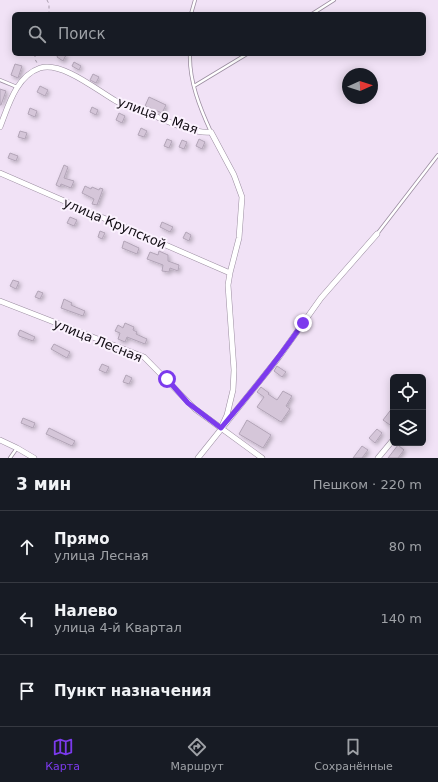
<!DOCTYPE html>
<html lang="ru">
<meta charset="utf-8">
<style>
:root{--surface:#171b24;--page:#20242c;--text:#f1f3f6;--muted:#9ea1a6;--line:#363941;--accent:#7c3aed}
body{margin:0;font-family:"DejaVu Sans",sans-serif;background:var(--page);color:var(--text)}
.controls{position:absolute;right:12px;bottom:12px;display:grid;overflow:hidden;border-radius:6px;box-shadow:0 2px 10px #0003}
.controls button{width:36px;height:36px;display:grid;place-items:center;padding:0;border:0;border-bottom:1px solid var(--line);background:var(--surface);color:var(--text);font:20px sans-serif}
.compass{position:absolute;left:342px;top:68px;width:36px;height:36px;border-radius:50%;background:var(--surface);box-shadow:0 2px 10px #0003;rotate:87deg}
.stop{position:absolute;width:12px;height:12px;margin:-9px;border:3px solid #7c3aed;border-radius:50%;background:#fff}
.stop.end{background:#7c3aed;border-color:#fff;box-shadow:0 1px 4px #0008}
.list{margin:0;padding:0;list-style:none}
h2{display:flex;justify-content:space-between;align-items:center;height:52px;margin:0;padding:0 16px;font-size:17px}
h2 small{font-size:13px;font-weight:400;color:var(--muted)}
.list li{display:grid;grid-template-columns:26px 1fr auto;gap:12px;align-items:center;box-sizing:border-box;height:72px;padding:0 16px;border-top:1px solid var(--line)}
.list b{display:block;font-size:15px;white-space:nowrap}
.list p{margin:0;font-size:13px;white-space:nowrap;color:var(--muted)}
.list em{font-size:13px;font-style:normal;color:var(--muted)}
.icon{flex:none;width:22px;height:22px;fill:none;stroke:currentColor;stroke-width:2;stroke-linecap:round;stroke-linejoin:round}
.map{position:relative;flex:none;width:438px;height:458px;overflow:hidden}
.search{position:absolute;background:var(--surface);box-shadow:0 2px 10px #0003;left:12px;right:12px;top:12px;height:44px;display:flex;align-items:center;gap:10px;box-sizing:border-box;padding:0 14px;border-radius:6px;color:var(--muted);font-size:15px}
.sheet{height:268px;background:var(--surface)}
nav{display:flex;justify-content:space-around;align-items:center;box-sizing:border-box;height:56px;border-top:1px solid var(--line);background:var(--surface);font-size:11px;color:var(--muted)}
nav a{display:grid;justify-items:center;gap:2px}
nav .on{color:var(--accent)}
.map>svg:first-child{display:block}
.building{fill:#d5c6d9;stroke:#b2a4b7;filter:url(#shadow)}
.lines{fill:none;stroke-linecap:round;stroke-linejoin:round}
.lane-casing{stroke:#9b8da0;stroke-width:4}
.street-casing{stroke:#9b8da0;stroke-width:6}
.path{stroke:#ab9faf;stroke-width:1;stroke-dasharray:3 3;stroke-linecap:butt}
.lane{stroke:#fff;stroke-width:2.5}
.street{stroke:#fff;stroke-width:5}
.route{stroke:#7c3aed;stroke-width:5}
.labels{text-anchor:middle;stroke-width:4;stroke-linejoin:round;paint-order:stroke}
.street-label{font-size:13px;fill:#110c13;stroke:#fbf2fe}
</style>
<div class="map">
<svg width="438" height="458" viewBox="0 0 438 458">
<defs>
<filter id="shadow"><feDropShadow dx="2" dy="2" stdDeviation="2" flood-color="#0004"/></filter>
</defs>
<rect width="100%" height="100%" fill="#f1e2f6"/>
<!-- building -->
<path class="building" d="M58,54l8,1 -3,6 -6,-4z
M74,62l7,4 -2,4 -7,-4z
M15,64l7,2 -4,12 -7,-3z
M93,74l6,3 -3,6 -6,-3z
M40,86l8,4 -3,6 -8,-4z
M0,89l6,2 -5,14h-1z
M149,97l17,8 -4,8 -17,-7z
M92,107l6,3 -2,5 -6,-3z
M30,108l7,3 -2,6 -7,-3z
M119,113l6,3 -3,7 -6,-3z
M141,128l6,3 -3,6 -6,-2z
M20,131l7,2 -2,6 -7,-2z
M167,139l5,2 -3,7 -5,-2z
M199,139l6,3 -3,7 -6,-3z
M182,140l5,2 -3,7 -5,-2z
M10,153l8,3 -2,5 -8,-3z
M64,165l4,2 -4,11 10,3 -3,7 -10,-4 -1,3 -4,-2z
M85,186l6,3 1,-2 7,3 1,-2 3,1 -6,16 -5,-1 2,-5 -12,-6z
M70,217l7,3 -3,6 -7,-3z
M162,222l11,5 -3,5 -10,-5z
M100,231l5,2 -3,6 -4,-2z
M186,232l5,3 -2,6 -6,-3z
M124,241l15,7 -2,6 -15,-6z
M159,251l9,4v6l11,4 -1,6 -8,-3 -1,4 -7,-1 1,-6 -16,-6 3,-7 8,3z
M13,280l6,2 -3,7 -6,-3z
M38,291l5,2 -3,6 -5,-2z
M64,299l8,4 -1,2 14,6 -2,5 -22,-8z
M125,323l9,4 -1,3 4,2 -1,2 11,5 -2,5 -18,-7 -2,5 -7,-3 2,-6 -5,-2 3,-6 5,3z
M20,330l15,7 -2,4 -14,-5 -1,-2z
M54,344l16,8 -3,6 -16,-9z
M102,364l7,3 -3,6 -7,-3z
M277,366l9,6 -4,5 -8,-6z
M126,375l6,3 -3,6 -6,-2z
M261,387l8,6 -1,1 9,6 6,-9 9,5 -6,10 4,3 -9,13 -24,-15 7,-10 -7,-5z
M393,407v14l-3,4 -7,-5z
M23,418l12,5 -2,5 -12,-5z
M247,420l24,15 -8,13 -24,-14z
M49,428l26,13 -3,5 -26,-12z
M377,429l5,4 -7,10 -6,-5z
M398,445l6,5 -6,8h-10z
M362,446l6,4 -6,8h-9z"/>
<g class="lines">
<!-- lane casing -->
<g class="lane-casing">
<path id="lane" d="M191,14l4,-14
M312,14l22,-14
M190,54c-1,27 10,54 21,78
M0,80l17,7
M194,86l53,-32
M377,234l61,-79
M10,458l7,-10"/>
</g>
<!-- street casing -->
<g class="street-casing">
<path id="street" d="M0,127c8,-20 16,-51 40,-59 22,-7 58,23 76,33 10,5 21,8 31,12 19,7 44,21 64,19l23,43 8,22 -3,41 -9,35 -2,12 6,85 -1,20 -6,25 -6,13
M0,173l230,100
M0,301l144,56 51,52 67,49
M0,440l17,8 17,10
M198,458l81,-101 42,-59 56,-64
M378,458l15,-18"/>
</g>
<!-- path -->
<path class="path" d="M47,0l2,4v10
M35,54v5l2,4"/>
<!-- lane -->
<use href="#lane" class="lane"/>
<!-- street -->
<use href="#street" class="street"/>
</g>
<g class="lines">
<!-- route -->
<path class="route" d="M167,379l21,24 33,25c29,-34 57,-68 82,-105"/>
</g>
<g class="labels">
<!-- street labels -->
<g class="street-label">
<text transform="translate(158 115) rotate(20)" y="5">улица 9 Мая</text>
<text transform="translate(115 223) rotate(23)" y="5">улица Крупской</text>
<text transform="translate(98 340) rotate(22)" y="5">улица Лесная</text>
</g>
</g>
</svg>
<div class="controls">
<button><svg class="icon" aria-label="locate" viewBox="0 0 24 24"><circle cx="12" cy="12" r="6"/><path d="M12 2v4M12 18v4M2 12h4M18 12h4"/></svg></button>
<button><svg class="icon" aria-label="layers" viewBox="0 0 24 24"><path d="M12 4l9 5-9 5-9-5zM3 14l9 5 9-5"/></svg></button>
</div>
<svg class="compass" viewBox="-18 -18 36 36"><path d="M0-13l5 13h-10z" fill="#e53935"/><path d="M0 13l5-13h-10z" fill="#9ea1a6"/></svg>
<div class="stop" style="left:167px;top:379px"></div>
<div class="stop end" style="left:303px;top:323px"></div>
<div class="search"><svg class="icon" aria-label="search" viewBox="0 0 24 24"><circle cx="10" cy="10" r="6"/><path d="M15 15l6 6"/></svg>Поиск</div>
</div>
<section class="sheet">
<h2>3 мин<small>Пешком · 220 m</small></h2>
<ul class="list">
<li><svg class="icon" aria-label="ahead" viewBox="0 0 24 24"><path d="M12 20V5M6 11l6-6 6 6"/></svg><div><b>Прямо</b><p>улица Лесная</p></div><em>80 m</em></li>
<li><svg class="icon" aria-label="left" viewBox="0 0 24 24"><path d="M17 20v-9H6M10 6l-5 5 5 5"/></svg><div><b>Налево</b><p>улица 4-й Квартал</p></div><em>140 m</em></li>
<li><svg class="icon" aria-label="arrive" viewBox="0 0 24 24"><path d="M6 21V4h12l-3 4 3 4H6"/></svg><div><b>Пункт назначения</b></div></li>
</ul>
</section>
<nav>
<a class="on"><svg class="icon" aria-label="map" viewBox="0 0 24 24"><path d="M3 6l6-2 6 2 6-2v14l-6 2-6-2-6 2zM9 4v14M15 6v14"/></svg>Карта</a>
<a><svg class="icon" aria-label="directions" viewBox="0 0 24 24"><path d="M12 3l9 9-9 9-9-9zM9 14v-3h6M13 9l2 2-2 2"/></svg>Маршрут</a>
<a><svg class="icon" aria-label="saved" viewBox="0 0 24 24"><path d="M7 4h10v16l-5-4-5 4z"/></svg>Сохранённые</a>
</nav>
